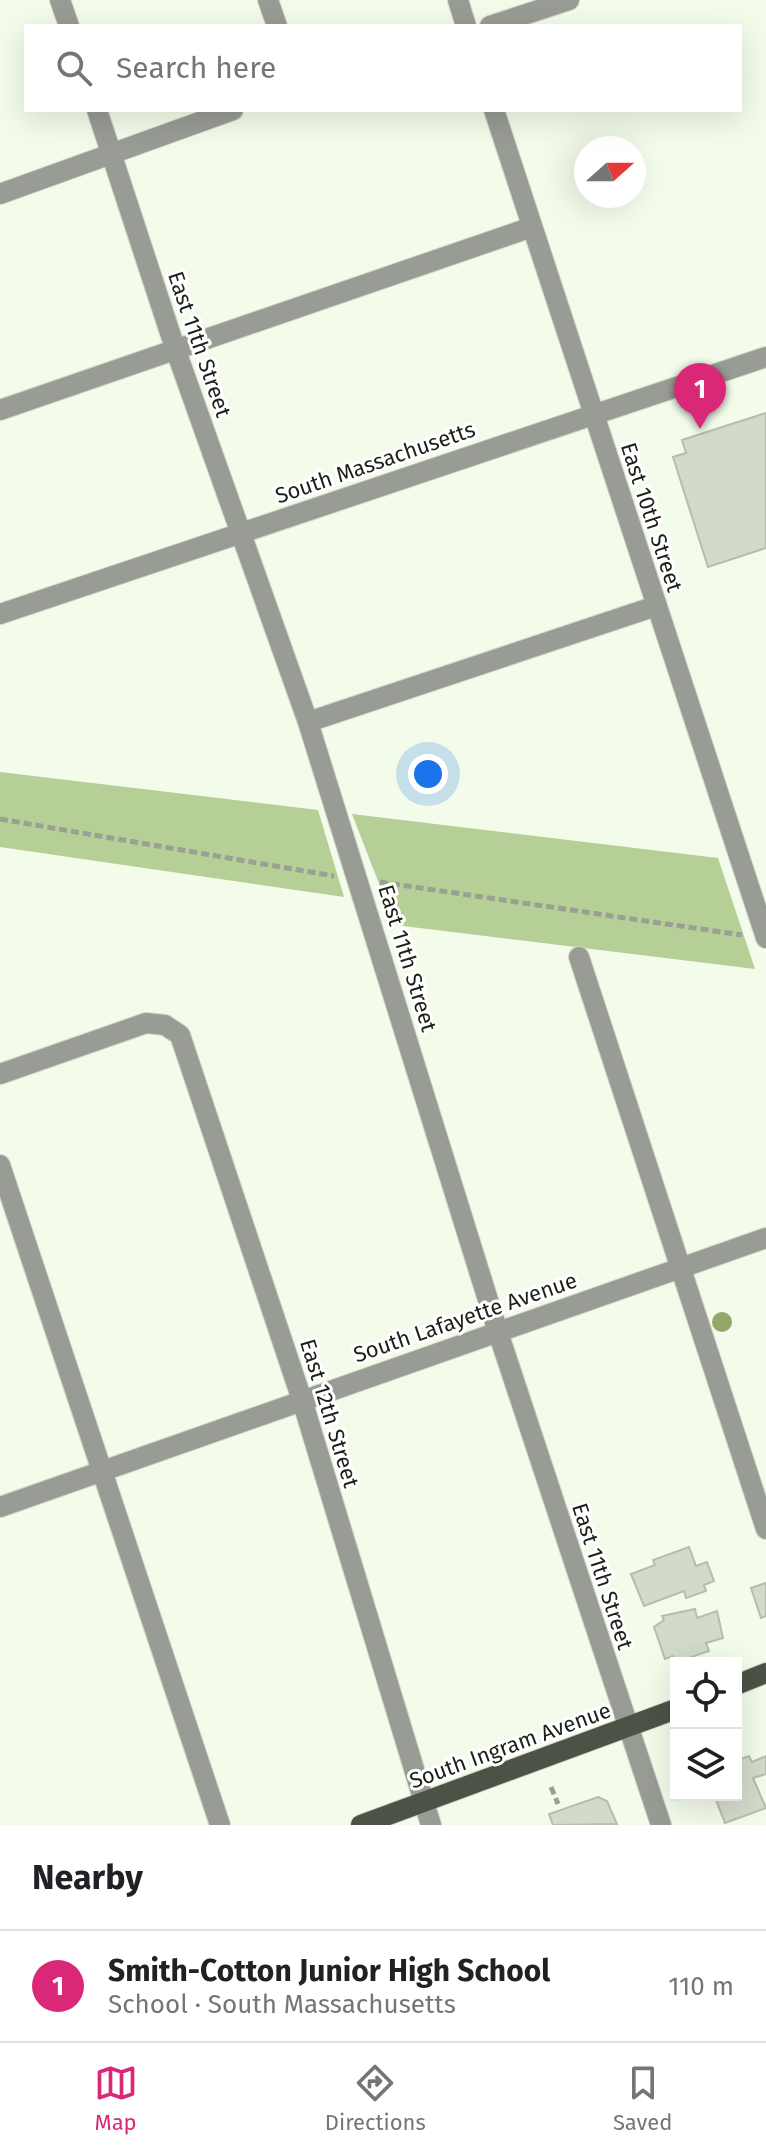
<!DOCTYPE html>
<meta charset="utf-8">
<style>
:root{--surface:#fff;--page:#f6f6f6;--text:#202124;--muted:#757577;--line:#e0e0e0;--accent:#db2777}
body{margin:0;font-family:"Fira Sans",sans-serif;background:var(--page);color:var(--text)}
.controls{position:absolute;right:24px;bottom:24px;display:grid;overflow:hidden;border-radius:0px;box-shadow:0 8px 32px #0002}
.controls button{width:72px;height:72px;display:grid;place-items:center;padding:0;border:0;border-bottom:2px solid var(--line);background:var(--surface);color:var(--text);font:40px sans-serif}
.compass{position:absolute;left:574px;top:136px;width:72px;height:72px;border-radius:50%;background:var(--surface);box-shadow:0 8px 32px #0002;rotate:69deg}
.you{position:absolute;left:428px;top:774px;width:28px;height:28px;margin:-20px;border:6px solid #fff;border-radius:50%;background:#1a73e8;box-shadow:0 0 0 12px #1a73e833}
.badge{display:grid;place-items:center;width:52px;height:52px;border-radius:50%;background:var(--accent);color:#fff;font-size:26px;font-weight:700}
.pin{position:absolute;translate:-50% -66px;filter:drop-shadow(0 2px 4px #0008)}
.pin::after{content:'';position:absolute;top:42px;width:28px;height:24px;background:inherit;clip-path:polygon(0 0,100% 0,50% 100%)}
.list{margin:0;padding:0;list-style:none}
h2{display:flex;justify-content:space-between;align-items:center;height:104px;margin:0;padding:0 32px;font-size:34px}
h2 small{font-size:26px;font-weight:400;color:var(--muted)}
.list li{display:grid;grid-template-columns:52px 1fr auto;gap:24px;align-items:center;box-sizing:border-box;height:112px;padding:0 32px;border-top:2px solid var(--line)}
.list b{display:block;font-size:30px;white-space:nowrap}
.list p{margin:0;font-size:26px;white-space:nowrap;color:var(--muted)}
.list em{font-size:26px;font-style:normal;color:var(--muted)}
.icon{flex:none;width:44px;height:44px;fill:none;stroke:currentColor;stroke-width:2;stroke-linecap:round;stroke-linejoin:round}
.map{position:relative;flex:none;width:766px;height:1825px;overflow:hidden}
.search{position:absolute;background:var(--surface);box-shadow:0 8px 32px #0002;left:24px;right:24px;top:24px;height:88px;display:flex;align-items:center;gap:20px;box-sizing:border-box;padding:0 28px;border-radius:0px;color:var(--muted);font-size:30px}
.sheet{height:216px;background:var(--surface)}
nav{display:flex;justify-content:space-around;align-items:center;box-sizing:border-box;height:112px;border-top:2px solid var(--line);background:var(--surface);font-size:22px;color:var(--muted)}
nav a{display:grid;justify-items:center;gap:4px}
nav .on{color:var(--accent)}
.map>svg:first-child{display:block}
.green{fill:#b6cf96}
.building{fill:#d2dac9;stroke:#b5bdad;stroke-width:2}
.lines{fill:none;stroke-linecap:round;stroke-linejoin:round}
.minor-casing{stroke:#d1d8c9;stroke-width:22}
.major-casing{stroke:#d1d8c9;stroke-width:22}
.path{stroke:#9ba094;stroke-width:5;stroke-dasharray:8 4;stroke-linecap:butt}
.minor{stroke:#989c95;stroke-width:20}
.major{stroke:#4c5246;stroke-width:20}
.tree{fill:#93a66c}
.labels{text-anchor:middle;stroke-width:6;stroke-linejoin:round;paint-order:stroke}
.street-label{font-size:22px;fill:#1d1f19;stroke:#fff}
</style>
<div class="map">
<svg width="766" height="1825" viewBox="0 0 766 1825">
<rect width="100%" height="100%" fill="#f3fbea"/>
<!-- green -->
<path class="green" d="M0,772l318,38 26,87 -344,-50z
M352,814l366,44 37,111 -360,-44z"/>
<!-- building -->
<path class="building" d="M766,413v135l-58,19 -35,-110 13,-4 -4,-13z
M689,1547l7,19 11,-4 7,19 -10,4 2,6 -20,7 -2,-7 -40,15 -13,-32 24,-9 -2,-5z
M766,1583v33l-5,2 -10,-30z
M695,1609l2,9 20,-7 6,27 -17,5 3,8 -34,12 -2,-7 -8,3 -11,-32 10,-7 -2,-4z
M736,1756l2,4 11,-4 3,6 14,-6v18l-13,4 13,30 -41,15 -11,-28h22z
M598,1797l9,4 10,23 -64,1 -4,-11z"/>
<g class="lines">
<!-- minor casing -->
<g class="minor-casing">
<path id="minor" d="M60,0l9,26
M268,0l9,26
M458,0l8,26
M490,26l79,-26
M97,110l78,238 133,374 190,610 163,493
M494,110l272,828
M0,194l233,-84
M0,410l532,-183
M0,614l766,-257
M308,722l348,-116
M579,957l187,572
M0,1074l146,-51 19,2 15,10 122,365 129,425
M0,1165l220,660
M0,1507l766,-269"/>
</g>
<!-- major casing -->
<g class="major-casing">
<path id="major" d="M736,1685l30,-12
M361,1825l315,-116"/>
</g>
<!-- path -->
<path class="path" d="M0,819l334,57
M380,882l362,53
M551,1787l7,17"/>
<!-- minor -->
<use href="#minor" class="minor"/>
<!-- major -->
<use href="#major" class="major"/>
</g>
<!-- trees -->
<circle class="tree" cx="722" cy="1322" r="10"/>
<g class="labels">
<!-- street labels -->
<g class="street-label">
<text transform="translate(200 344) rotate(71)" y="8">East 11th Street</text>
<text transform="translate(375 462) rotate(-19)" y="8">South Massachusetts</text>
<text transform="translate(652 517) rotate(72)" y="8">East 10th Street</text>
<text transform="translate(408 958) rotate(73)" y="8">East 11th Street</text>
<text transform="translate(465 1317) rotate(-19)" y="8">South Lafayette Avenue</text>
<text transform="translate(330 1413) rotate(73)" y="8">East 12th Street</text>
<text transform="translate(603 1576) rotate(72)" y="8">East 11th Street</text>
<text transform="translate(510 1745) rotate(-20)" y="8">South Ingram Avenue</text>
</g>
</g>
</svg>
<div class="controls">
<button><svg class="icon" aria-label="locate" viewBox="0 0 24 24"><circle cx="12" cy="12" r="6"/><path d="M12 2v4M12 18v4M2 12h4M18 12h4"/></svg></button>
<button><svg class="icon" aria-label="layers" viewBox="0 0 24 24"><path d="M12 4l9 5-9 5-9-5zM3 14l9 5 9-5"/></svg></button>
</div>
<svg class="compass" viewBox="-18 -18 36 36"><path d="M0-13l5 13h-10z" fill="#e53935"/><path d="M0 13l5-13h-10z" fill="#757577"/></svg>
<div class="you"></div>
<div class="pin badge" style="left:700px;top:429px">1</div>
<div class="search"><svg class="icon" aria-label="search" viewBox="0 0 24 24"><circle cx="10" cy="10" r="6"/><path d="M15 15l6 6"/></svg>Search here</div>
</div>
<section class="sheet">
<h2>Nearby<small></small></h2>
<ul class="list">
<li><span class="badge">1</span><div><b>Smith-Cotton Junior High School</b><p>School · South Massachusetts</p></div><em>110 m</em></li>
</ul>
</section>
<nav>
<a class="on"><svg class="icon" aria-label="map" viewBox="0 0 24 24"><path d="M3 6l6-2 6 2 6-2v14l-6 2-6-2-6 2zM9 4v14M15 6v14"/></svg>Map</a>
<a><svg class="icon" aria-label="directions" viewBox="0 0 24 24"><path d="M12 3l9 9-9 9-9-9zM9 14v-3h6M13 9l2 2-2 2"/></svg>Directions</a>
<a><svg class="icon" aria-label="saved" viewBox="0 0 24 24"><path d="M7 4h10v16l-5-4-5 4z"/></svg>Saved</a>
</nav>
